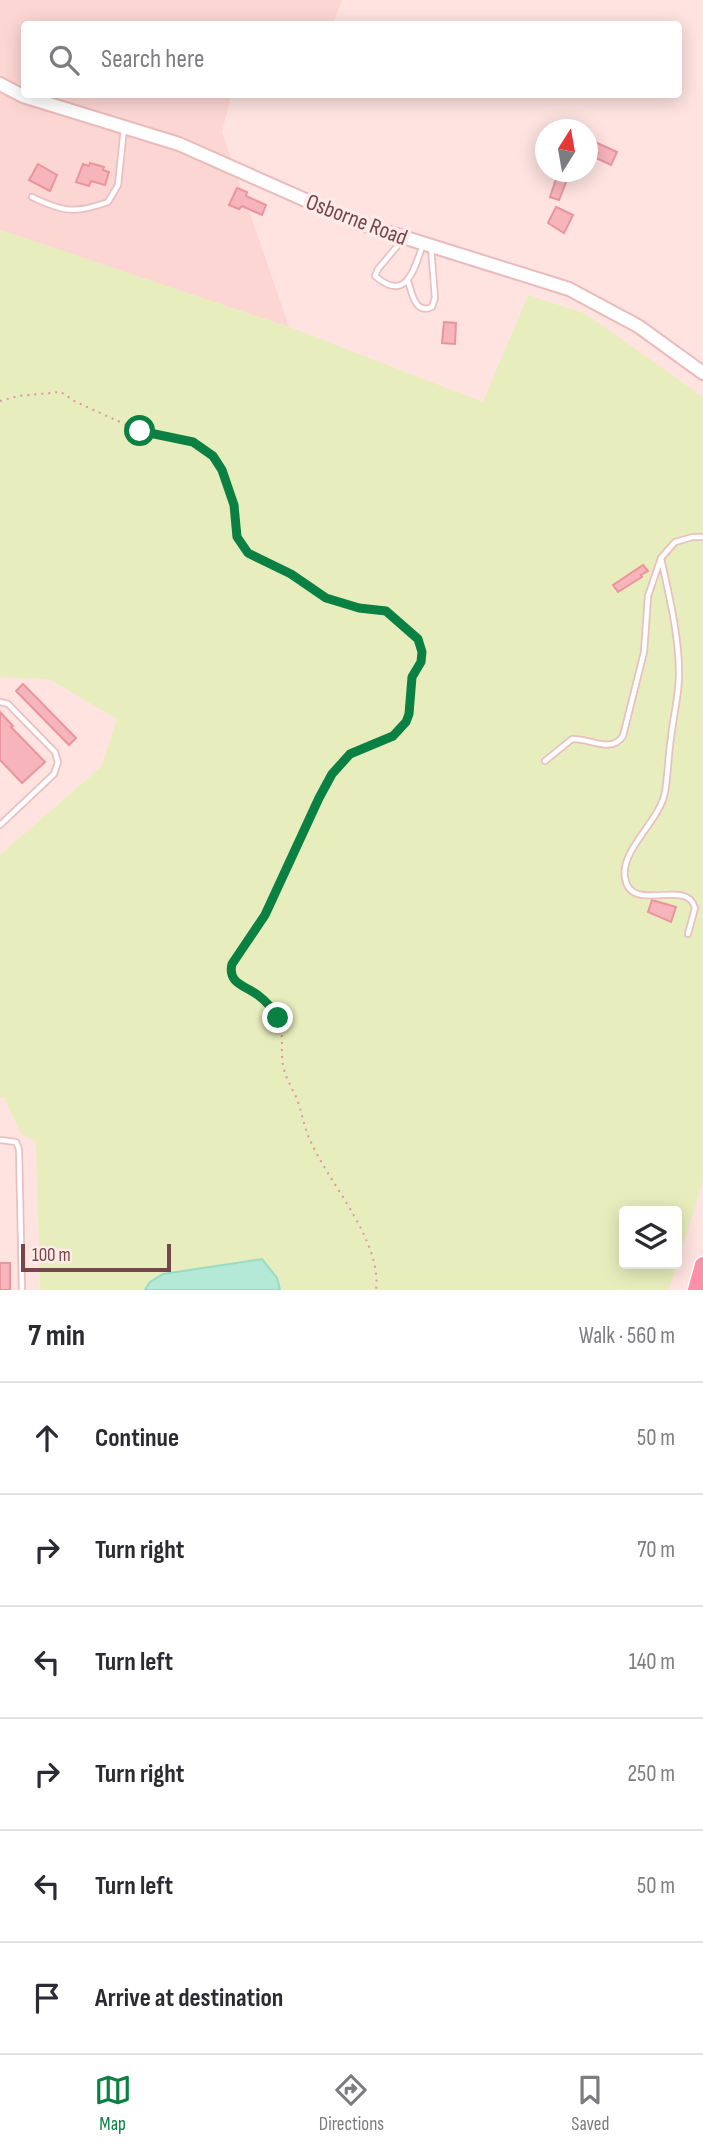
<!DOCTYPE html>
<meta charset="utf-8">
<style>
:root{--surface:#fff;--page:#f7f7f7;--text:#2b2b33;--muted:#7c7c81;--line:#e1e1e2;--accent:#0b8043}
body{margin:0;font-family:"Sofia Sans Condensed",sans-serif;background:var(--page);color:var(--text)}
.controls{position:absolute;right:21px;bottom:21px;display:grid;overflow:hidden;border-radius:7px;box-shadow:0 4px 18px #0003}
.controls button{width:63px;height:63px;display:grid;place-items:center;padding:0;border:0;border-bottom:2px solid var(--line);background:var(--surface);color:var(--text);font:35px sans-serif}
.compass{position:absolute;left:535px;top:119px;width:63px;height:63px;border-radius:50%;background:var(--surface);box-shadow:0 4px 18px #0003;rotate:11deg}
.scale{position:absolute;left:21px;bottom:18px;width:150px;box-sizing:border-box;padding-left:7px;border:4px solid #77454c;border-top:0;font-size:19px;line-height:24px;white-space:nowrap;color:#77454c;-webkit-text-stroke:5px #ffebe8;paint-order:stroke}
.stop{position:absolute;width:21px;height:21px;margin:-16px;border:5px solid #0b8043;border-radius:50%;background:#fff}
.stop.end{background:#0b8043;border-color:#fff;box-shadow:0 2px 7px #0008}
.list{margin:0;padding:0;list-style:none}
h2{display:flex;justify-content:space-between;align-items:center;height:91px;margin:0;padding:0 28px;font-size:30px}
h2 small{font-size:23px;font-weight:400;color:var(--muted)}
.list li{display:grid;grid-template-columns:46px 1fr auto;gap:21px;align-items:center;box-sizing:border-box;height:112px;padding:0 28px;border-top:2px solid var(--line)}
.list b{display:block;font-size:26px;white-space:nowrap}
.list em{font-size:23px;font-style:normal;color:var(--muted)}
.icon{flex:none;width:38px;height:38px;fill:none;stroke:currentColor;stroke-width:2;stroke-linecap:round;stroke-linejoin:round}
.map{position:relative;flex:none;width:703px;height:1290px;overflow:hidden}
.search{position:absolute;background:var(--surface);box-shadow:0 4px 18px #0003;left:21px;right:21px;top:21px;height:77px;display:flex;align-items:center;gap:18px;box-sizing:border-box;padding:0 24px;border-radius:7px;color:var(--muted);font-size:26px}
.sheet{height:763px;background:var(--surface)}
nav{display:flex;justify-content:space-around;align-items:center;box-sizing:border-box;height:98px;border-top:2px solid var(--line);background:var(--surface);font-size:19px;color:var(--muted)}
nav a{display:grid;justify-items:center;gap:4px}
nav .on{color:var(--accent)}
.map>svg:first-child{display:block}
.residential{fill:#fcd6d3}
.green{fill:#e8edbd;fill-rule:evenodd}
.water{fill:#b3e9d6;stroke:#98dcc5;stroke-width:2}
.building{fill:#f6b5bb;stroke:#ea949d;stroke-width:2}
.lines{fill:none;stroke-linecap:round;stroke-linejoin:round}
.lane-casing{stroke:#e8c0c1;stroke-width:8}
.secondary-casing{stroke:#ebbabb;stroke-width:16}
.highway-casing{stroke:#fff;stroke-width:19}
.path{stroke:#db989f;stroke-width:2;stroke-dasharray:2 5;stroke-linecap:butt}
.lane{stroke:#fff;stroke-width:4.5}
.secondary{stroke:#fff;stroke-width:12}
.highway{stroke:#ff90aa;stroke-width:16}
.route{stroke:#0b8043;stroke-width:9}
.labels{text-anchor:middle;stroke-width:7;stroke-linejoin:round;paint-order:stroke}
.street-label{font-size:23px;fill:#77454c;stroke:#ffebe8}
</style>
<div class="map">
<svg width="703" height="1290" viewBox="0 0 703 1290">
<rect width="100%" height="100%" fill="#fee3e0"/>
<!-- residential -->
<path class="residential" d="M0,0h342l-9,24h-309v70l207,1 -9,37 67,195 -289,-97z"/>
<!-- green -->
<path class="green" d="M0,230l289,97 194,75 45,-107 58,19 117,83v784l-34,109h-629l-4,-148 -15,-8 -17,-37h-4v-242l101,-88 16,-48 -68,-40 -49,-2zM624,1211h53v53h-53z"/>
<!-- water -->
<path class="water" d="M262,1259l15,19 3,12h-135l5,-8 13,-8z"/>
<!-- building -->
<path class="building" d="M595,142l22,10 -6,13 -15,-7 2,-5 -6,-3z
M90,163l14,4 -1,3 6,2 -4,13 -14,-4 -2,5 -13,-4 7,-18 6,2z
M38,164l19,11 -7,16 -21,-11z
M558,173l10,4 -9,23 -9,-3z
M237,188l10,4 -1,4 20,9 -4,10 -20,-9 -3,3 -10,-4z
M556,207l17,8 -9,18 -16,-10z
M444,322l12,1 -1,21 -13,-1z
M643,565l5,6 -7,4 1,2 -24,15 -5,-7z
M23,684l53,54 -7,7 -53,-54z
M0,712l13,14 -2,1 34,35 -23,21 -22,-23z
M652,900l24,7 -5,15 -23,-10z
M0,1263h10v27h-10z"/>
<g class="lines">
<!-- lane casing -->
<g class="lane-casing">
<path id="lane" d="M32,197c31,15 43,17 76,5l10,-17 6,-57
M404,238l-26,31 -3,7c32,28 40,-9 48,-32
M408,281c4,12 7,34 24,26l3,-9 -4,-51
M661,558c8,38 18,77 18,116 0,22 -6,43 -8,64 -3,18 -3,36 -6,54 -5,29 -45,58 -40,86 6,37 62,-1 70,30l-7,26
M0,702l8,2 47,48 3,10 -4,12 -54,51
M545,761l27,-22c18,-1 39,15 51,-3l21,-84 4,-56 13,-38 14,-16 18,-5h10
M0,1140l16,2 3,7 3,141"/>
</g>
<!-- secondary casing -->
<g class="secondary-casing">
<path id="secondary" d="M0,84l23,12 156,48 176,78 214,67 69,37 65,47"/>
</g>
<!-- highway casing -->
<g class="highway-casing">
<path id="highway" d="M696,1290l7,-25"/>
</g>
<!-- path -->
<path class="path" d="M0,401l18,-5 43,-4 15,10 64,29 53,11 20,14 9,14 12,35 3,31 11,17 43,21 35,24 33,10 27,3 8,5 27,28 1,13 -10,20 -3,37 -3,8 -13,14 -43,17 -18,21 -13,24 -54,117 -33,49c-6,24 34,29 45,53 8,15 3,32 6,48 2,12 9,23 14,34 5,14 7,28 13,41 19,44 72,100 66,150"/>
<!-- lane -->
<use href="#lane" class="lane"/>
<!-- secondary -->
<use href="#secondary" class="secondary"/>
<!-- highway -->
<use href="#highway" class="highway"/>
</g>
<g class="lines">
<!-- route -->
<path class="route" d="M140,431l53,11 20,14 9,14 12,35 3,32 11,16 43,21 35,24 33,10 27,3 32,28 4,13 -1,10 -9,15 -3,37 -3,8 -13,14 -43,18 -18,20 -13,24 -54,117 -33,49c-5,20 15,22 27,32 8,6 14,13 19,22"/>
</g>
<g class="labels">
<!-- street labels -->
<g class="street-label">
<text transform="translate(357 219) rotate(21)" y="8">Osborne Road</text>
</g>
</g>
</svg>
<div class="controls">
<button><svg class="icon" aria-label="layers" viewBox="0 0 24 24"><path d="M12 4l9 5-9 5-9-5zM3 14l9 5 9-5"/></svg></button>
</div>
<svg class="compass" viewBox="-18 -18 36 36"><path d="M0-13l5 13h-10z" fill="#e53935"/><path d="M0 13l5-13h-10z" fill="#7c7c81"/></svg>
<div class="scale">100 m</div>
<div class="stop" style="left:140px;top:431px"></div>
<div class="stop end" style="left:278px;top:1018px"></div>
<div class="search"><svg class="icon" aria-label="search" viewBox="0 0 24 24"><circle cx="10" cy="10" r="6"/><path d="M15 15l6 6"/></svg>Search here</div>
</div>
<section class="sheet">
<h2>7 min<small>Walk · 560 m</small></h2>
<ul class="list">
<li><svg class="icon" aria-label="ahead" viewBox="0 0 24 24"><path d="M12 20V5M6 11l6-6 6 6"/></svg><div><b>Continue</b></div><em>50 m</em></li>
<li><svg class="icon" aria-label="right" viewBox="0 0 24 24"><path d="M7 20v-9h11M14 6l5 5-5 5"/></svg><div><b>Turn right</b></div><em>70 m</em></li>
<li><svg class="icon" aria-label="left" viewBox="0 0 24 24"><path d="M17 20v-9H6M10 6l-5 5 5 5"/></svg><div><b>Turn left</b></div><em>140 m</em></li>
<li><svg class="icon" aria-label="right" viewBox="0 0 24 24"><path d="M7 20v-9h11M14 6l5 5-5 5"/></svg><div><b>Turn right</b></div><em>250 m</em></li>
<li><svg class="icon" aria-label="left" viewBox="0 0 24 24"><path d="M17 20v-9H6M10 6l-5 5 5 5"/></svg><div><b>Turn left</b></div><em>50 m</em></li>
<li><svg class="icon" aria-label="arrive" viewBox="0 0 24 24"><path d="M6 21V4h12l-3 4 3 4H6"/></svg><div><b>Arrive at destination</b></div></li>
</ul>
</section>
<nav>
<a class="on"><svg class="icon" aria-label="map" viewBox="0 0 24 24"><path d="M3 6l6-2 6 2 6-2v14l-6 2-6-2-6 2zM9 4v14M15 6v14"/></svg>Map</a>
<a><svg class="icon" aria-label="directions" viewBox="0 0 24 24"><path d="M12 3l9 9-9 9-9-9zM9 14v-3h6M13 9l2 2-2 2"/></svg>Directions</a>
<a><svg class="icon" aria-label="saved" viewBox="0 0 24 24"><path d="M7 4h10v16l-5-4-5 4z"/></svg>Saved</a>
</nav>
